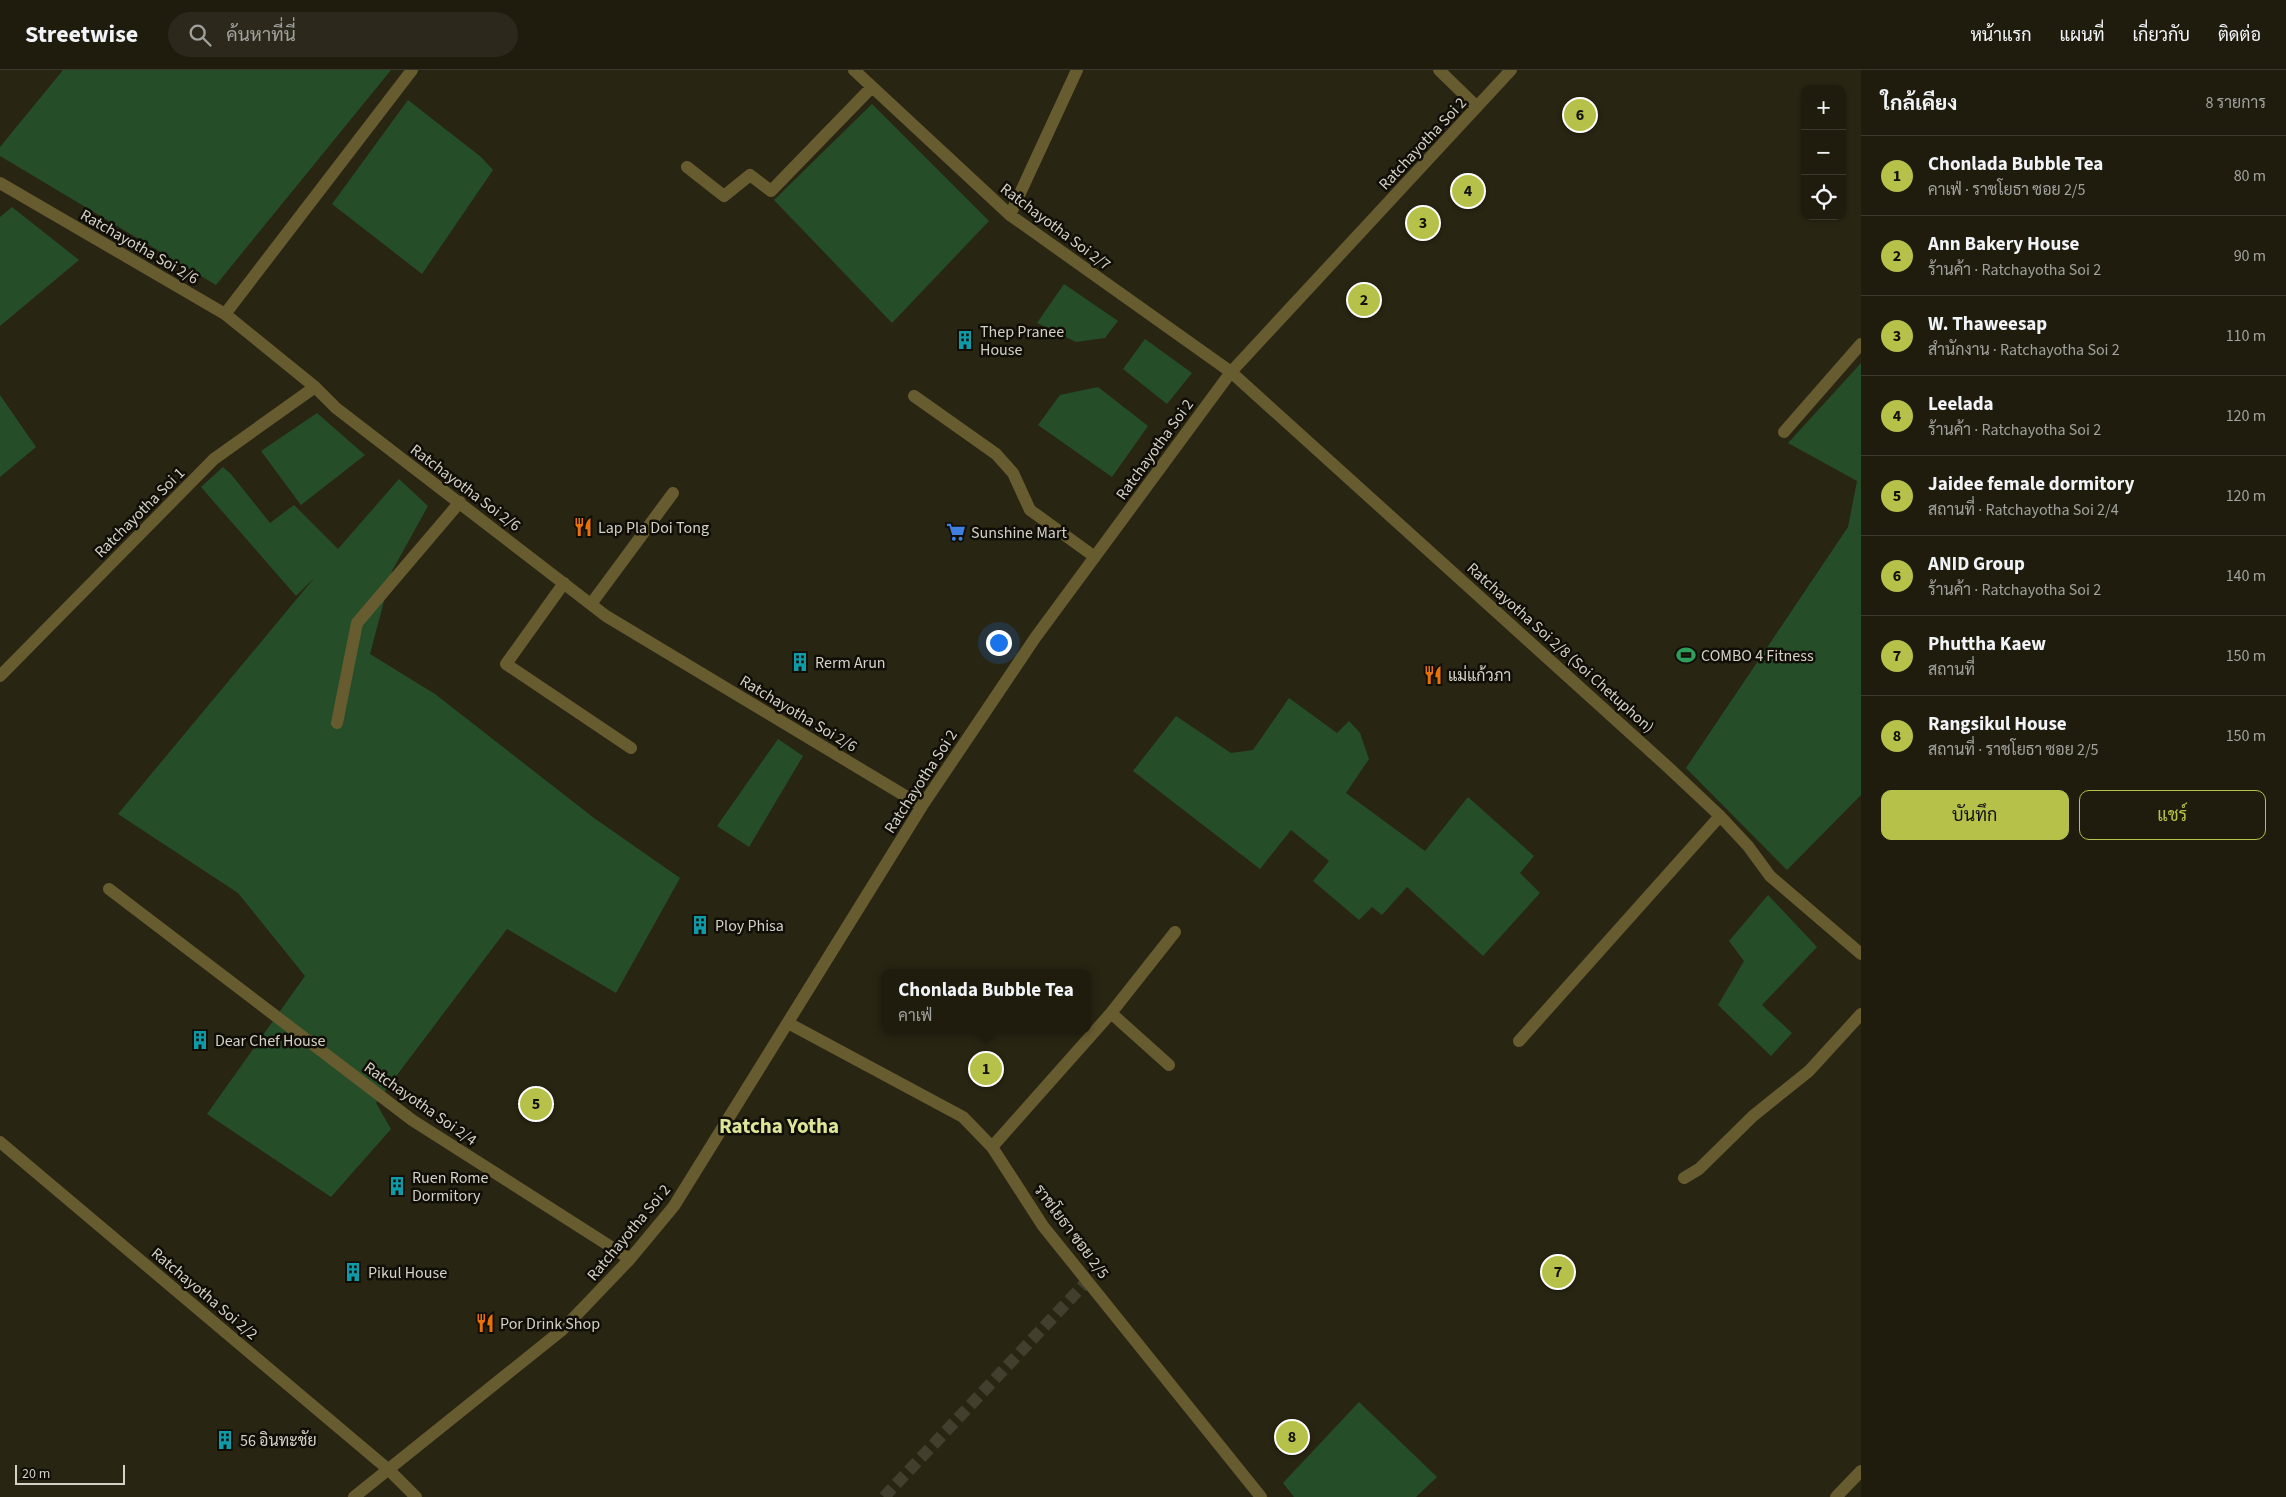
<!DOCTYPE html>
<html lang="th">
<meta charset="utf-8">
<style>
:root{--surface:#1f1c0e;--page:#2c291c;--text:#f1f3f6;--muted:#a1a19e;--line:#3c3a2e;--accent:#b6c149}
body{margin:0;font-family:"Source Sans 3",Sarabun,sans-serif;background:var(--page);color:var(--text)}
.controls{position:absolute;right:15px;top:15px;display:grid;overflow:hidden;border-radius:10px;box-shadow:0 1px 4px #0004}
.controls button{width:45px;height:45px;display:grid;place-items:center;padding:0;border:0;border-bottom:1px solid var(--line);background:var(--surface);color:var(--text);font:25px sans-serif}
.scale{position:absolute;left:15px;bottom:12px;width:110px;box-sizing:border-box;padding-left:5px;border:2px solid #d4d1c6;border-top:0;font-size:14px;line-height:18px;white-space:nowrap;color:#d4d1c6;-webkit-text-stroke:4px #100e07;paint-order:stroke}
.you{position:absolute;left:998px;top:572px;width:18px;height:18px;margin:-12px;border:4px solid #fff;border-radius:50%;background:#1a73e8;box-shadow:0 0 0 8px #1a73e833}
.badge{display:grid;place-items:center;width:32px;height:32px;border-radius:50%;background:var(--accent);color:#111;font-size:16px;font-weight:700}
.pin{position:absolute;translate:-50% -50%;border:2px solid #fff;box-shadow:0 1px 5px #0006}
.popup{position:absolute;left:881px;top:899px;width:210px;height:65px;box-sizing:border-box;display:grid;place-content:center;border-radius:10px;background:var(--surface);filter:drop-shadow(0 1px 4px #0005);font-size:16px;white-space:nowrap;color:var(--muted)}
.popup b{font-size:19px;color:var(--text)}
.popup::after{content:'';position:absolute;left:50%;top:100%;margin-left:-10px;border:10px solid transparent;border-top-color:var(--surface)}
.list{margin:0;padding:0;list-style:none}
h2{display:flex;justify-content:space-between;align-items:center;height:65px;margin:0;padding:0 20px;font-size:21px}
h2 small{font-size:16px;font-weight:400;color:var(--muted)}
.list li{display:grid;grid-template-columns:32px 1fr auto;gap:15px;align-items:center;box-sizing:border-box;height:80px;padding:0 20px;border-top:1px solid var(--line)}
.list b{display:block;font-size:19px;white-space:nowrap}
.list p{margin:0;font-size:16px;white-space:nowrap;color:var(--muted)}
.list em{font-size:16px;font-style:normal;color:var(--muted)}
.actions{display:flex;gap:10px;padding:15px 20px}
.actions a{flex:1;padding:11px 0;border:1px solid var(--accent);border-radius:10px;text-align:center;font-size:18px;color:var(--accent)}
.actions .main{background:var(--accent);color:#111}
.icon{flex:none;width:28px;height:28px;fill:none;stroke:currentColor;stroke-width:2;stroke-linecap:round;stroke-linejoin:round}
.map{position:relative;flex:none;width:1861px;height:1427px;overflow:hidden}
header{display:flex;align-items:center;gap:30px;box-sizing:border-box;height:70px;padding:0 25px;background:var(--surface);border-bottom:1px solid var(--line)}
header strong{font-size:24px}
nav{display:flex;gap:28px;margin-inline-start:auto;font-size:18px}
.search{width:350px;height:45px;background:var(--page);display:flex;align-items:center;gap:12px;box-sizing:border-box;padding:0 18px;border-radius:28px;color:var(--muted);font-size:19px}
main{display:flex}
aside{flex:1;background:var(--surface)}
.map>svg:first-child{display:block}
.green{fill:#254e28}
.lines{fill:none;stroke-linecap:round;stroke-linejoin:round}
.minor-tunnel{stroke:#433f2e;stroke-width:12;stroke-dasharray:12 6;stroke-linecap:butt}
.minor{stroke:#675b30;stroke-width:12}
.labels{text-anchor:middle;stroke-width:5;stroke-linejoin:round;paint-order:stroke}
.street-label{font-size:16px;fill:#d4d1c6;stroke:#100e07}
.poi-label{font-size:16px;fill:#d4d1c6;stroke:#100e07;text-anchor:start}
.district-label{font-size:21px;font-weight:bold;fill:#dce698;stroke:#100e07}
</style>
<header>
<strong>Streetwise</strong>
<div class="search"><svg class="icon" aria-label="search" viewBox="0 0 24 24"><circle cx="10" cy="10" r="6"/><path d="M15 15l6 6"/></svg>ค้นหาที่นี่</div>
<nav><a>หน้าแรก</a><a>แผนที่</a><a>เกี่ยวกับ</a><a>ติดต่อ</a></nav>
</header>
<main>
<div class="map">
<svg width="1861" height="1427" viewBox="0 0 1861 1427">
<rect width="100%" height="100%" fill="#292513"/>
<!-- green -->
<path class="green" d="M63,0h328l-175,215 -216,-129v-9z
M408,30l73,57 12,13 -71,104 -90,-70z
M872,34l117,117 -97,102 -118,-123z
M12,137l67,53 -79,66v-109z
M1064,214l54,37 -13,17 -29,4 -39,-19z
M1145,269l47,34 -25,31 -44,-35z
M1861,293v432l-74,75 -101,-102 162,-241 9,-46 -69,-38z
M1098,317l50,39 -36,51 -74,-52 22,-30z
M0,325l36,52 -36,30z
M317,343l48,42 -64,50 -40,-54z
M223,397l8,7 39,49 24,-18 44,44 61,-70 29,27 -36,65 -22,83 65,40 159,124 86,60 -64,115 -109,-64 -131,174 15,26 -60,68 -124,-83 98,-138 -67,-83 -120,-79 197,-237 -19,19 -95,-109z
M1289,628l48,35 12,-12 11,12 9,26 -23,34 79,58 43,-54 66,59 -14,17 20,20 -57,63 -76,-69 -25,28 -10,-8 -13,13 -46,-39 16,-20 -38,-31 -31,39 -127,-98 43,-55 55,37 22,-3z
M778,669l25,17 -54,91 -32,-21z
M1768,825l49,52 -55,58 30,28 -21,23 -53,-51 26,-44 -15,-20z
M1359,1332l78,75 -21,20h-122l-11,-14z"/>
<g class="lines">
<!-- minor-tunnel -->
<path class="minor-tunnel" d="M884,1427l204,-217"/>
<!-- minor -->
<path class="minor" d="M854,0l156,145 221,157 438,396 51,48 28,30 22,30 91,78
M1439,0l38,37
M687,97l37,29 26,-21 21,16 101,-104
M0,113l225,131 90,73 21,21 270,208 316,190
M1010,145l67,-145
M225,244l187,-244
M914,326l82,58 17,19 17,37 65,47
M1784,362l77,-88
M564,513l-58,81 125,84
M591,534l82,-111
M0,606l214,-217 101,-72
M337,653l20,-100 103,-121
M109,819l303,231 218,139
M1111,943l58,52
M788,953l175,94 29,30 51,79 218,271
M1519,971l201,-225
M0,1072l389,328 27,27
M992,1077l119,-134 64,-81
M1684,1108l15,-9 54,-53 56,-45 52,-57
M354,1427l208,-167 68,-71 44,-53 248,-400 113,-168 196,-266 280,-302
M1836,1427l25,-26"/>
</g>
<!-- icons -->
<defs>
<g id="building-bare" transform="scale(1.5)"><path d="M-4-6H4V6H1V3H-1V6H-4ZM-2.5-4.3h1.7v1.8h-1.7ZM.8-4.3h1.7v1.8H.8ZM-2.5-1h1.7V.8h-1.7ZM.8-1h1.7V.8H.8Z" fill="#0f9aa8" stroke="#100e07" stroke-width="2.5" paint-order="stroke"/></g>
<g id="restaurant-bare" transform="scale(1.5)"><path d="M-5-6h1v4h1v-4h1v4h1v-4h1v5L-1.5 .5V6h-2V.5L-5-1ZM5-6V6H3V1.5H1.5Q1.5-4 5-6Z" fill="#e8710a" stroke="#100e07" stroke-width="2.5" paint-order="stroke"/></g>
<g id="supermarket-bare" transform="scale(1.5)"><path d="M-6-5.5h2.5l.6 2H6L4.5 2H-2.5L-4.4-4H-6ZM-1.5 3.2a1.3 1.3 0 1 0 .1 0ZM3 3.2a1.3 1.3 0 1 0 .1 0Z" fill="#3f7fe0" stroke="#100e07" stroke-width="2.5" paint-order="stroke"/></g>
<g id="stadium-bare" transform="scale(1.5)"><path d="M0-5a6.5 5 0 1 0 0 10a6.5 5 0 1 0 0-10ZM-3.5-1.8h7v3.6h-7Z" fill="#2e9e5b" stroke="#100e07" stroke-width="2.5" paint-order="stroke"/></g>
</defs>
<g fill-rule="evenodd">
<use href="#building-bare" x="965" y="270"/>
<use href="#restaurant-bare" x="583" y="457"/>
<use href="#supermarket-bare" x="956" y="462"/>
<use href="#stadium-bare" x="1686" y="585"/>
<use href="#building-bare" x="800" y="592"/>
<use href="#restaurant-bare" x="1433" y="605"/>
<use href="#building-bare" x="700" y="855"/>
<use href="#building-bare" x="200" y="970"/>
<use href="#building-bare" x="397" y="1116"/>
<use href="#building-bare" x="353" y="1202"/>
<use href="#restaurant-bare" x="485" y="1253"/>
<use href="#building-bare" x="225" y="1370"/>
</g>
<g class="labels">
<!-- street labels -->
<g class="street-label">
<text transform="translate(1422 73) rotate(-47)" y="6">Ratchayotha Soi 2</text>
<text transform="translate(1056 156) rotate(37)" y="6">Ratchayotha Soi 2/7</text>
<text transform="translate(140 176) rotate(30)" y="6">Ratchayotha Soi 2/6</text>
<text transform="translate(1154 379) rotate(-54)" y="6">Ratchayotha Soi 2</text>
<text transform="translate(466 417) rotate(37)" y="6">Ratchayotha Soi 2/6</text>
<text transform="translate(139 442) rotate(-45)" y="6">Ratchayotha Soi 1</text>
<text transform="translate(1561 577) rotate(42)" y="6">Ratchayotha Soi 2/8 (Soi Chetuphon)</text>
<text transform="translate(799 643) rotate(31)" y="6">Ratchayotha Soi 2/6</text>
<text transform="translate(920 711) rotate(-57)" y="6">Ratchayotha Soi 2</text>
<text transform="translate(421 1033) rotate(35)" y="6">Ratchayotha Soi 2/4</text>
<text transform="translate(1072 1161) rotate(53)" y="6">ราชโยธา ซอย 2/5</text>
<text transform="translate(628 1162) rotate(-50)" y="6">Ratchayotha Soi 2</text>
<text transform="translate(205 1223) rotate(40)" y="6">Ratchayotha Soi 2/2</text>
</g>
<!-- poi labels -->
<g class="poi-label">
<text x="980" y="267">Thep Pranee<tspan x="980" dy="18">House</tspan></text>
<text x="598" y="463">Lap Pla Doi Tong</text>
<text x="971" y="468">Sunshine Mart</text>
<text x="1701" y="591">COMBO 4 Fitness</text>
<text x="815" y="598">Rerm Arun</text>
<text x="1448" y="611">แม่แก้วภา</text>
<text x="715" y="861">Ploy Phisa</text>
<text x="215" y="976">Dear Chef House</text>
<text x="412" y="1113">Ruen Rome<tspan x="412" dy="18">Dormitory</tspan></text>
<text x="368" y="1208">Pikul House</text>
<text x="500" y="1259">Por Drink Shop</text>
<text x="240" y="1376">56 อินทะชัย</text>
</g>
<!-- district labels -->
<g class="district-label">
<text x="779" y="1063">Ratcha Yotha</text>
</g>
</g>
</svg>
<div class="controls">
<button>+</button>
<button>−</button>
<button><svg class="icon" aria-label="locate" viewBox="0 0 24 24"><circle cx="12" cy="12" r="6"/><path d="M12 2v4M12 18v4M2 12h4M18 12h4"/></svg></button>
</div>
<div class="scale">20 m</div>
<div class="you"></div>
<div class="pin badge" style="left:986px;top:999px">1</div>
<div class="popup"><b>Chonlada Bubble Tea</b>คาเฟ่</div>
<div class="pin badge" style="left:1364px;top:230px">2</div>
<div class="pin badge" style="left:1423px;top:153px">3</div>
<div class="pin badge" style="left:1468px;top:121px">4</div>
<div class="pin badge" style="left:536px;top:1034px">5</div>
<div class="pin badge" style="left:1580px;top:45px">6</div>
<div class="pin badge" style="left:1558px;top:1202px">7</div>
<div class="pin badge" style="left:1292px;top:1367px">8</div>
</div>
<aside>
<h2>ใกล้เคียง<small>8 รายการ</small></h2>
<ul class="list">
<li><span class="badge">1</span><div><b>Chonlada Bubble Tea</b><p>คาเฟ่ · ราชโยธา ซอย 2/5</p></div><em>80 m</em></li>
<li><span class="badge">2</span><div><b>Ann Bakery House</b><p>ร้านค้า · Ratchayotha Soi 2</p></div><em>90 m</em></li>
<li><span class="badge">3</span><div><b>W. Thaweesap</b><p>สำนักงาน · Ratchayotha Soi 2</p></div><em>110 m</em></li>
<li><span class="badge">4</span><div><b>Leelada</b><p>ร้านค้า · Ratchayotha Soi 2</p></div><em>120 m</em></li>
<li><span class="badge">5</span><div><b>Jaidee female dormitory</b><p>สถานที่ · Ratchayotha Soi 2/4</p></div><em>120 m</em></li>
<li><span class="badge">6</span><div><b>ANID Group</b><p>ร้านค้า · Ratchayotha Soi 2</p></div><em>140 m</em></li>
<li><span class="badge">7</span><div><b>Phuttha Kaew</b><p>สถานที่</p></div><em>150 m</em></li>
<li><span class="badge">8</span><div><b>Rangsikul House</b><p>สถานที่ · ราชโยธา ซอย 2/5</p></div><em>150 m</em></li>
</ul>
<div class="actions"><a class="main">บันทึก</a><a>แชร์</a></div>
</aside>
</main>
